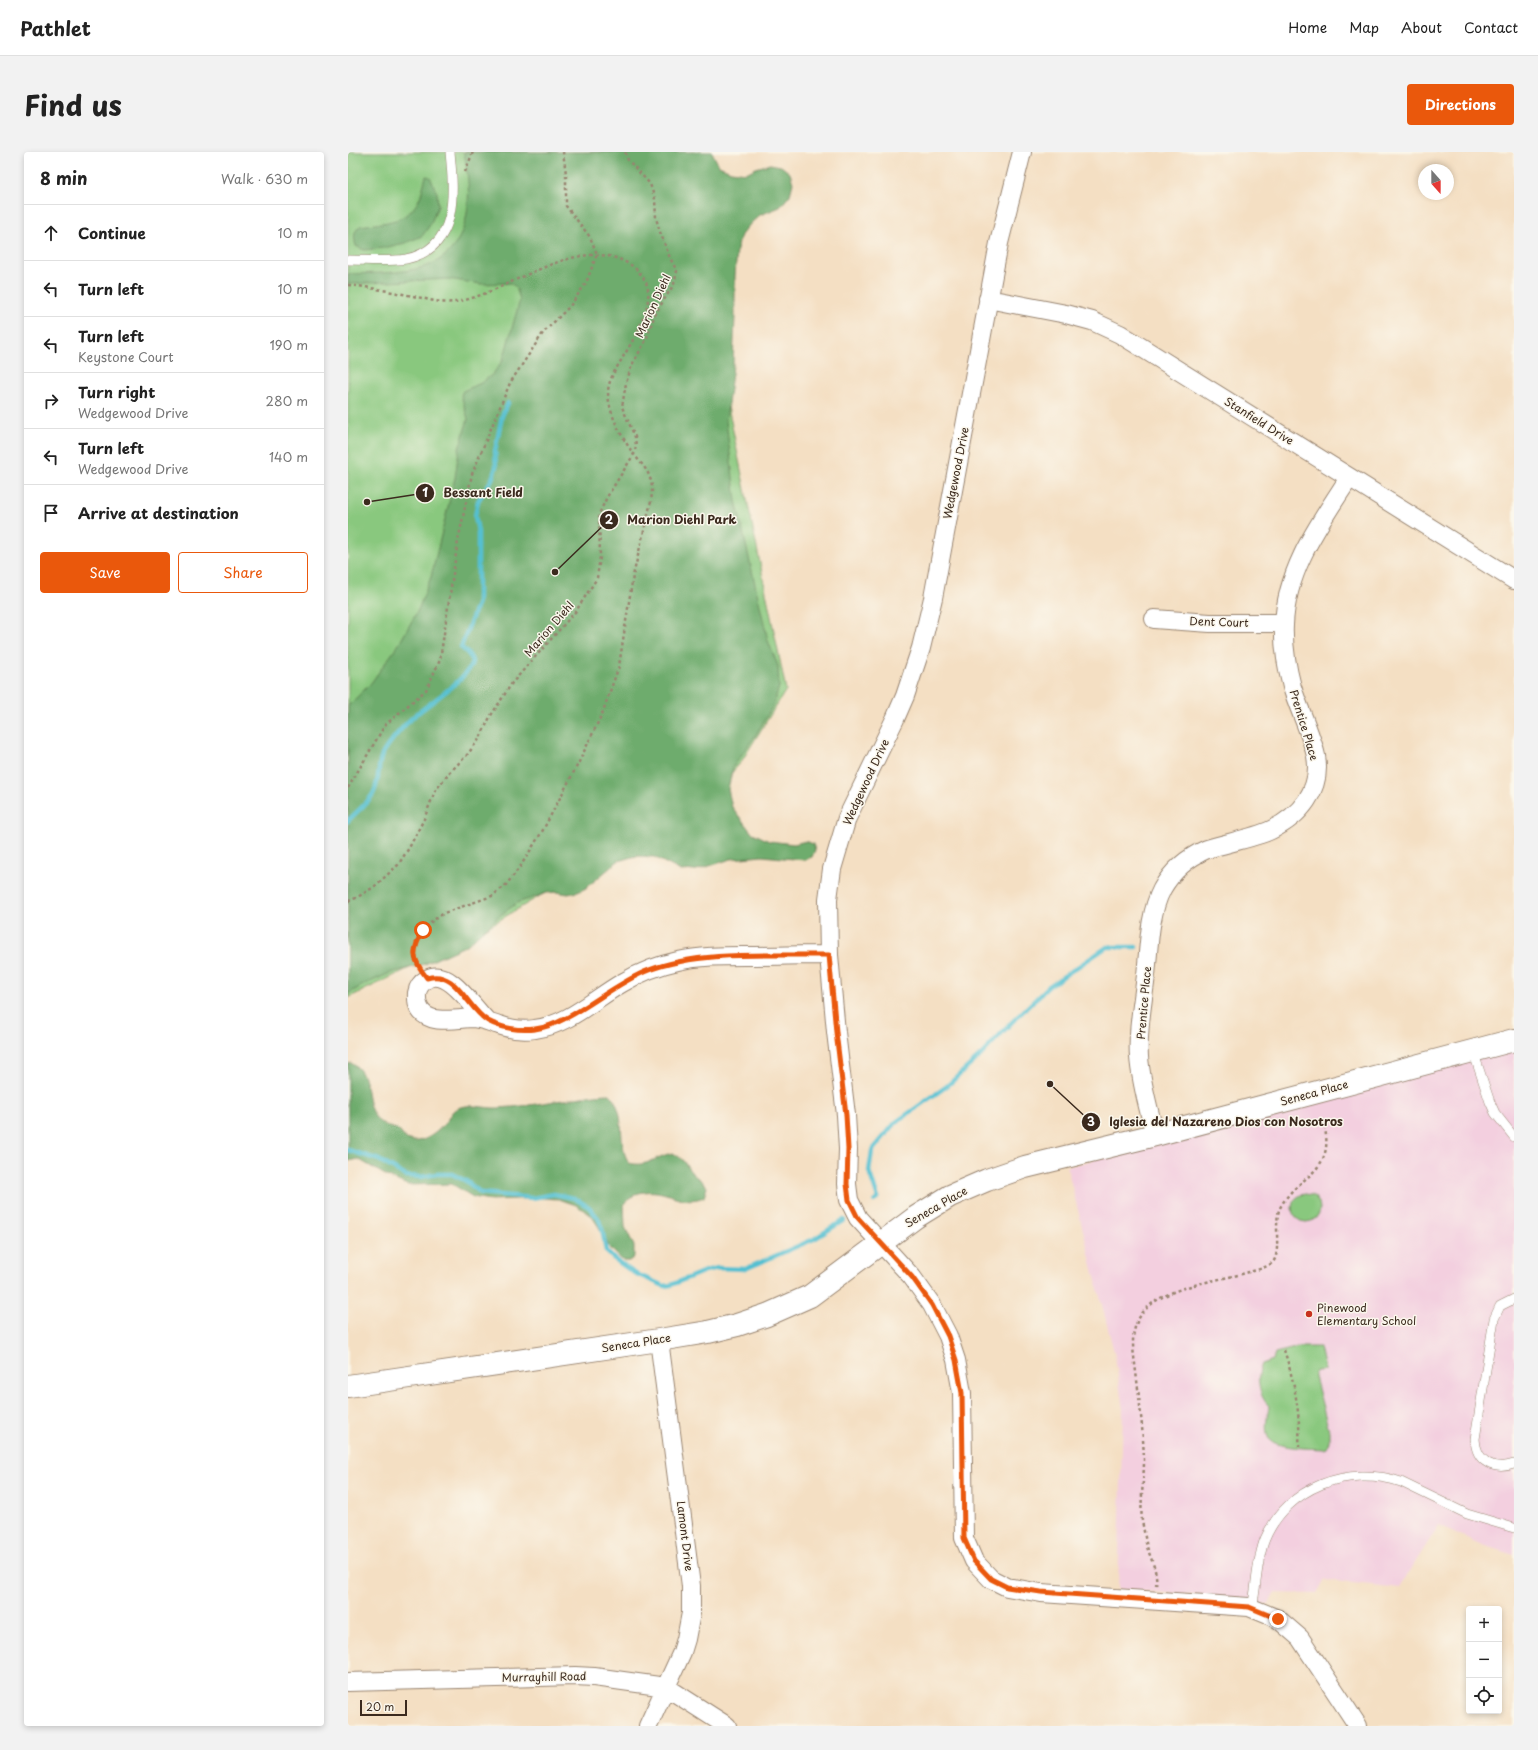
<!DOCTYPE html>
<meta charset="utf-8">
<style>
:root{--surface:#fff;--page:#f2f2f2;--text:#222;--muted:#767676;--line:#e0e0e0;--accent:#ea580c}
body{margin:0;font-family:"Playpen Sans",sans-serif;background:var(--page);color:var(--text)}
.controls{position:absolute;right:12px;bottom:12px;display:grid;overflow:hidden;border-radius:4px;box-shadow:0 2px 6px #0003}
.controls button{width:36px;height:36px;display:grid;place-items:center;padding:0;border:0;border-bottom:1px solid var(--line);background:var(--surface);color:var(--text);font:20px sans-serif}
.compass{position:absolute;left:1070px;top:12px;width:36px;height:36px;border-radius:50%;background:var(--surface);box-shadow:0 2px 6px #0003;rotate:159deg}
.scale{position:absolute;left:12px;bottom:10px;width:47px;box-sizing:border-box;padding-left:4px;border:2px solid #3b2a1e;border-top:0;font-size:11px;line-height:14px;white-space:nowrap;color:#3b2a1e;-webkit-text-stroke:3px #fbf7ec;paint-order:stroke}
.stop{position:absolute;width:12px;height:12px;margin:-9px;border:3px solid #ea580c;border-radius:50%;background:#fff}
.stop.end{background:#ea580c;border-color:#fff;box-shadow:0 1px 4px #0008}
.list{margin:0;padding:0;list-style:none}
h2{display:flex;justify-content:space-between;align-items:center;height:52px;margin:0;padding:0 16px;font-size:17px}
h2 small{font-size:13px;font-weight:400;color:var(--muted)}
.list li{display:grid;grid-template-columns:26px 1fr auto;gap:12px;align-items:center;box-sizing:border-box;height:56px;padding:0 16px;border-top:1px solid var(--line)}
.list b{display:block;font-size:15px;white-space:nowrap}
.list p{margin:0;font-size:13px;white-space:nowrap;color:var(--muted)}
.list em{font-size:13px;font-style:normal;color:var(--muted)}
.actions{display:flex;gap:8px;padding:12px 16px}
.actions a{flex:1;padding:9px 0;border:1px solid var(--accent);border-radius:4px;text-align:center;font-size:14px;color:var(--accent)}
.actions .main{background:var(--accent);color:#fff}
.icon{flex:none;width:22px;height:22px;fill:none;stroke:currentColor;stroke-width:2;stroke-linecap:round;stroke-linejoin:round}
.map{position:relative;flex:none;width:1166px;height:1574px;overflow:hidden;border-radius:4px}
header{display:flex;align-items:center;gap:24px;box-sizing:border-box;height:56px;padding:0 20px;background:var(--surface);border-bottom:1px solid var(--line)}
header strong{font-size:19px}
nav{display:flex;gap:22px;margin-inline-start:auto;font-size:14px}
.intro{display:flex;align-items:center;justify-content:space-between;box-sizing:border-box;height:96px;padding:0 24px}
h1{margin:0;font-size:28px}
.button{padding:10px 18px;border-radius:4px;background:var(--accent);color:#fff;font-size:14px;font-weight:700}
main{display:flex;gap:24px;padding:0 24px}
aside{flex:1;background:var(--surface);border-radius:4px;box-shadow:0 2px 6px #0003}
.map>svg:first-child{display:block}
.built{fill:#f3cfdf}
.green{fill:#89c87e;stroke:#62794e}
.forest{fill:#6eac6d;stroke:#546b46}
.lines{fill:none;stroke-linecap:round;stroke-linejoin:round}
.stream{stroke:#55c0d1;stroke-width:4.5}
.service-casing{stroke:#988470;stroke-width:10}
.minor-casing{stroke:#988470;stroke-width:20}
.tertiary-casing{stroke:#988470;stroke-width:24}
.path{stroke:#988470;stroke-width:2.5;stroke-dasharray:3 3;stroke-linecap:butt}
.service{stroke:#fff;stroke-width:9}
.minor{stroke:#fff;stroke-width:18}
.tertiary{stroke:#fff;stroke-width:22}
.route{stroke:#ea580c;stroke-width:5}
.poi-dot{fill:#c8321e;stroke:#fbf7ec;stroke-width:1.5}
.labels{text-anchor:middle;stroke-width:3;stroke-linejoin:round;paint-order:stroke}
.street-label{font-size:11px;fill:#3b2a1e;stroke:#fbf7ec}
.poi-label{font-size:11px;fill:#3b2a1e;stroke:#fbf7ec;text-anchor:start}
.leader{fill:none;stroke:#3b2a1e;stroke-width:1.5}
.callout-dot{fill:#3b2a1e;stroke:#fbf7ec;stroke-width:1.5}
.mark-label{font-size:12px;text-anchor:middle;font-weight:bold;fill:#fff}
.callout-label{font-size:12px;text-anchor:middle;font-weight:bold;fill:#3b2a1e;stroke:#fbf7ec;stroke-width:3;stroke-linejoin:round;paint-order:stroke}
</style>
<header>
<strong>Pathlet</strong>
<nav><a>Home</a><a>Map</a><a>About</a><a>Contact</a></nav>
</header>
<div class="intro"><h1>Find us</h1><a class="button">Directions</a></div>
<main>
<aside>
<h2>8 min<small>Walk · 630 m</small></h2>
<ul class="list">
<li><svg class="icon" aria-label="ahead" viewBox="0 0 24 24"><path d="M12 20V5M6 11l6-6 6 6"/></svg><div><b>Continue</b></div><em>10 m</em></li>
<li><svg class="icon" aria-label="left" viewBox="0 0 24 24"><path d="M17 20v-9H6M10 6l-5 5 5 5"/></svg><div><b>Turn left</b></div><em>10 m</em></li>
<li><svg class="icon" aria-label="left" viewBox="0 0 24 24"><path d="M17 20v-9H6M10 6l-5 5 5 5"/></svg><div><b>Turn left</b><p>Keystone Court</p></div><em>190 m</em></li>
<li><svg class="icon" aria-label="right" viewBox="0 0 24 24"><path d="M7 20v-9h11M14 6l5 5-5 5"/></svg><div><b>Turn right</b><p>Wedgewood Drive</p></div><em>280 m</em></li>
<li><svg class="icon" aria-label="left" viewBox="0 0 24 24"><path d="M17 20v-9H6M10 6l-5 5 5 5"/></svg><div><b>Turn left</b><p>Wedgewood Drive</p></div><em>140 m</em></li>
<li><svg class="icon" aria-label="arrive" viewBox="0 0 24 24"><path d="M6 21V4h12l-3 4 3 4H6"/></svg><div><b>Arrive at destination</b></div></li>
</ul>
<div class="actions"><a class="main">Save</a><a>Share</a></div>
</aside>
<div class="map">
<svg width="1166" height="1574" viewBox="0 0 1166 1574">
<rect width="100%" height="100%" fill="#fbf7ec"/>
<filter id="ink" filterUnits="userSpaceOnUse"><feTurbulence type="fractalNoise" baseFrequency=".025" numOctaves="2"/><feDisplacementMap in="SourceGraphic" scale="8" xChannelSelector="R" yChannelSelector="G"/><feConvolveMatrix kernelMatrix="1 2 1 2 8 2 1 2 1" color-interpolation-filters="sRGB"/></filter>
<filter id="wash" filterUnits="userSpaceOnUse"><feTurbulence type="fractalNoise" baseFrequency=".012" numOctaves="4" result="noise"/><feDisplacementMap in="SourceGraphic" scale="16" xChannelSelector="R" yChannelSelector="G"/><feGaussianBlur stdDeviation="0.9" result="paint"/><feColorMatrix in="noise" values="0 0 0 0 0 0 0 0 0 0 0 0 0 0 0 0 0 1.4 0 .05"/><feComposite in="paint" operator="in"/></filter>
<g filter="url(#wash)">
<rect width="100%" height="100%" fill="#f4dfc3"/>
<!-- built -->
<path class="built" d="M1166,896v507l-32,-10 -43,-20 -40,63 -74,-8 -8,14 -42,-1 -7,12 -37,-7 -113,-9 5,-179 -8,-54 -48,-189z"/>
<!-- green -->
<path class="green" d="M0,0h328l110,538 -45,72 -24,28 -256,153 -113,55z
M944 1056a14 14 0 1 1 28 0a14 14 0 1 1-28 0Z
M951,1195h21l5,23 -8,1 -3,2 15,58v10l-2,7 -3,1c-13,-1 -51,0 -56,-12 -4,-9 0,-22 1,-31 -11,-11 -13,-28 -7,-42l11,-4 2,-7z"/>
<!-- forest -->
<path class="forest" d="M116,0h248l7,14 12,5 15,2 10,-5 14,-4 11,2 9,7 3,10 -3,12 -10,12 -20,8 -9,8 -10,12 -4,14 -2,27v40l-2,49 -7,55 2,18 8,63 32,140 10,25 1,21 -6,19 -18,30 -22,31 -5,22 4,18 19,25 18,9 25,3 12,-3 7,3 2,6 -3,7 -8,3 -42,-4 -31,3 -34,11 -16,1 -27,-14 -18,-1 -18,5 -32,27 -8,4 -10,2 -11,-2 -10,1 -30,10 -19,14 -31,28 -42,19 -35,9 -27,12 -15,9v-288l23,-23 28,-39 19,-34 13,-33 24,-99 4,-29 9,-30 -7,-24 2,-4 18,-8 12,-9 10,-14 17,-60 -4,-13 -6,-4 -29,1 -33,-5 -100,5v-10c25,-1 55,0 79,-8 47,-18 45,-73 37,-114z
M78,24l4,1 7,16 1,13 -8,19 -8,11 -17,7 -22,5 -19,2 -8,-4c-2,-8 -3,-14 4,-20 25,-4 50,-2 61,-31 2,-6 3,-13 5,-19z
M3,911c22,11 11,40 26,56 7,8 12,7 21,11 4,3 5,8 11,10 13,5 28,-7 36,-17 4,-4 5,-11 11,-14 12,-7 29,0 42,-1 20,-1 39,-4 58,-7 18,-2 36,-7 54,-7 18,21 6,49 19,69 19,5 26,-7 44,-10 14,8 11,12 20,21 5,5 10,7 14,13l-3,10c-24,10 -38,-11 -65,-4 -5,1 -11,8 -15,11l1,23 9,19v11l-5,4h-6l-14,-14 -10,-20 -8,-12 -15,-10 -17,-6 -17,-1 -52,2 -17,-3 -21,-13 -45,1 -20,-9 -29,-17 -10,2v-97z"/>
<g class="lines">
<!-- stream -->
<path class="stream" d="M0,669c8,-9 19,-17 25,-27 7,-12 4,-27 9,-39 5,-10 22,-30 31,-38 12,-11 58,-40 59,-56 0,-5 -8,-11 -11,-14l17,-45v-70l-3,-16 3,-15 14,-22 4,-12 -1,-16 7,-35 6,-13
M0,998l31,10 27,16 15,1 16,-3h15l14,7 15,12 51,5 22,-4 20,4 15,9 9,11 4,10 4,23 7,7 21,15 30,13 7,-1 34,-14 13,-3 27,1 69,-30 30,-19
M527,1049l3,-3 -9,-27 3,-20 24,-29 51,-36 33,-30 31,-33 38,-37 58,-39h29"/>
</g>
</g>
<g filter="url(#ink)">
<g class="lines">
<!-- service casing -->
<g class="service-casing">
<path id="service" d="M0,108c19,0 40,2 58,-1 53,-11 48,-66 44,-107
M1125,899l17,51 5,11 19,24
M1166,1147l-14,7 -6,13 -19,120c1,23 19,32 39,25
M904,1456c5,-22 4,-47 13,-69 22,-52 84,-75 136,-57l66,32 47,14"/>
</g>
<!-- minor casing -->
<g class="minor-casing">
<path id="minor" d="M674,0l-23,91 -66,355 -12,50 -16,48 -10,23 -48,99 -15,51 -4,30 1,56 7,77 10,83 2,34 -1,35 2,16 9,18 54,59 20,28 16,31 8,24 6,33 2,145 10,23 17,18 16,8 34,6 208,14 29,12 22,19 58,88
M640,147l78,15 26,7 28,13 394,246
M806,467l56,4h74
M139,869c-13,-12 -39,-55 -60,-42 -5,3 -9,8 -10,14 -2,34 32,27 53,25 11,0 19,4 29,7 11,4 24,6 36,4 33,-4 59,-30 87,-46 17,-10 37,-18 56,-22 22,-5 44,-5 66,-5 29,0 57,-1 85,-1
M807,983c-6,-26 -14,-51 -16,-78 -2,-27 4,-55 7,-82 3,-28 3,-61 16,-86 10,-18 27,-32 45,-40 19,-6 47,-11 64,-19 29,-14 51,-40 45,-74 -5,-23 -17,-46 -24,-69 -5,-19 -9,-42 -8,-62 2,-56 36,-102 65,-147
M0,1530l227,-6 19,1 72,10 61,39
M300,1574l34,-74 4,-13 5,-26v-27l-32,-246"/>
</g>
<!-- tertiary casing -->
<g class="tertiary-casing">
<path id="tertiary" d="M0,1234l311,-46 49,-8 29,-7 30,-10 43,-19 106,-79 34,-21 37,-16 38,-13 130,-32 359,-95"/>
</g>
<!-- path -->
<path class="path" d="M117,20l8,-20
M0,133c22,2 44,7 65,11 14,3 28,8 42,6 54,-8 121,-70 174,-38 8,4 18,16 19,26 3,20 -15,51 -25,67 -6,11 -15,22 -15,36 1,22 14,45 27,63 6,7 12,13 15,22 3,8 2,15 1,24l-18,74 -14,90 -17,48 -24,50 -35,66 -23,37 -14,18 -14,11 -48,17 -12,8 -9,9 -6,12 -2,9 -1,6 5,10
M0,636l37,-63 41,-35 14,-30 18,-119 14,-67 38,-91 33,-50 27,-27 16,-23 11,-29 -7,-17 -24,-31v-32l-3,-22
M0,749l8,-3 18,-11 24,-22 11,-17 15,-29 11,-28 14,-18 18,-18 13,-17 10,-21 22,-34 64,-72 21,-33 3,-21 -1,-43 8,-17 27,-43 2,-8 -1,-9 -13,-30 4,-24 6,-18 14,-25 9,-26 19,-30 3,-13 -7,-13 -10,-26 -4,-14 -1,-19 -5,-15 -22,-24 -3,-8
M936,1198c10,30 17,65 15,97
M808,1433c2,-12 -5,-26 -9,-38 -2,-8 -3,-17 -5,-26 -2,-20 2,-40 2,-61 -1,-32 -5,-64 -9,-96 -2,-14 -4,-29 2,-42 16,-36 79,-40 112,-50 7,-2 17,-4 23,-9 10,-8 1,-41 8,-55 16,-33 54,-33 45,-79"/>
<!-- service -->
<use href="#service" class="service"/>
<!-- minor -->
<use href="#minor" class="minor"/>
<!-- tertiary -->
<use href="#tertiary" class="tertiary"/>
</g>
</g>
<g class="lines" filter="url(#ink)">
<!-- route -->
<path class="route" d="M75,778c-12,22 -11,29 4,48 30,-9 40,31 61,43 13,7 31,10 47,8 37,-5 76,-45 114,-59 53,-20 123,-14 180,-15l7,77 10,83 2,34 -1,35 2,16 9,18 54,59 20,28 16,31 8,24 6,33 2,145 10,23 17,18 16,8 34,5 208,15 29,12"/>
</g>
<!-- markers -->
<circle class="poi-dot" cx="961" cy="1162" r="4"/>
<g class="labels">
<!-- street labels -->
<g class="street-label">
<text transform="translate(305 154) rotate(-65)" y="4">Marion Diehl</text>
<text transform="translate(911 269) rotate(32)" y="4">Stanfield Drive</text>
<text transform="translate(608 321) rotate(-79)" y="4">Wedgewood Drive</text>
<text transform="translate(871 470) rotate(2)" y="4">Dent Court</text>
<text transform="translate(201 477) rotate(-49)" y="4">Marion Diehl</text>
<text transform="translate(956 573) rotate(73)" y="4">Prentice Place</text>
<text transform="translate(518 630) rotate(-65)" y="4">Wedgewood Drive</text>
<text transform="translate(796 851) rotate(-85)" y="4">Prentice Place</text>
<text transform="translate(966 941) rotate(-15)" y="4">Seneca Place</text>
<text transform="translate(588 1055) rotate(-30)" y="4">Seneca Place</text>
<text transform="translate(288 1191) rotate(-9)" y="4">Seneca Place</text>
<text transform="translate(337 1384) rotate(83)" y="4">Lamont Drive</text>
<text transform="translate(196 1525) rotate(-1)" y="4">Murrayhill Road</text>
</g>
<!-- poi labels -->
<g class="poi-label">
<text x="969" y="1160">Pinewood<tspan x="969" dy="13">Elementary School</tspan></text>
</g>
</g>
<!-- callouts -->
<path class="leader" d="M19 350L77 341M207 420L261 368M702 932L743 970"/>
<g class="callout-dot">
<circle cx="19" cy="350" r="4"/>
<circle cx="207" cy="420" r="4"/>
<circle cx="702" cy="932" r="4"/>
<circle cx="77" cy="341" r="10"/>
<circle cx="261" cy="368" r="10"/>
<circle cx="743" cy="970" r="10"/>
</g>
<g class="mark-label">
<text x="77" y="345">1</text>
<text x="261" y="372">2</text>
<text x="743" y="974">3</text>
</g>
<g class="callout-label">
<text x="135" y="345">Bessant Field</text>
<text x="334" y="372">Marion Diehl Park</text>
<text x="878" y="974">Iglesia del Nazareno Dios con Nosotros</text>
</g>
</svg>
<div class="controls">
<button>+</button>
<button>−</button>
<button><svg class="icon" aria-label="locate" viewBox="0 0 24 24"><circle cx="12" cy="12" r="6"/><path d="M12 2v4M12 18v4M2 12h4M18 12h4"/></svg></button>
</div>
<svg class="compass" viewBox="-18 -18 36 36"><path d="M0-13l5 13h-10z" fill="#e53935"/><path d="M0 13l5-13h-10z" fill="#767676"/></svg>
<div class="scale">20 m</div>
<div class="stop" style="left:75px;top:778px"></div>
<div class="stop end" style="left:930px;top:1467px"></div>
</div>
</main>
